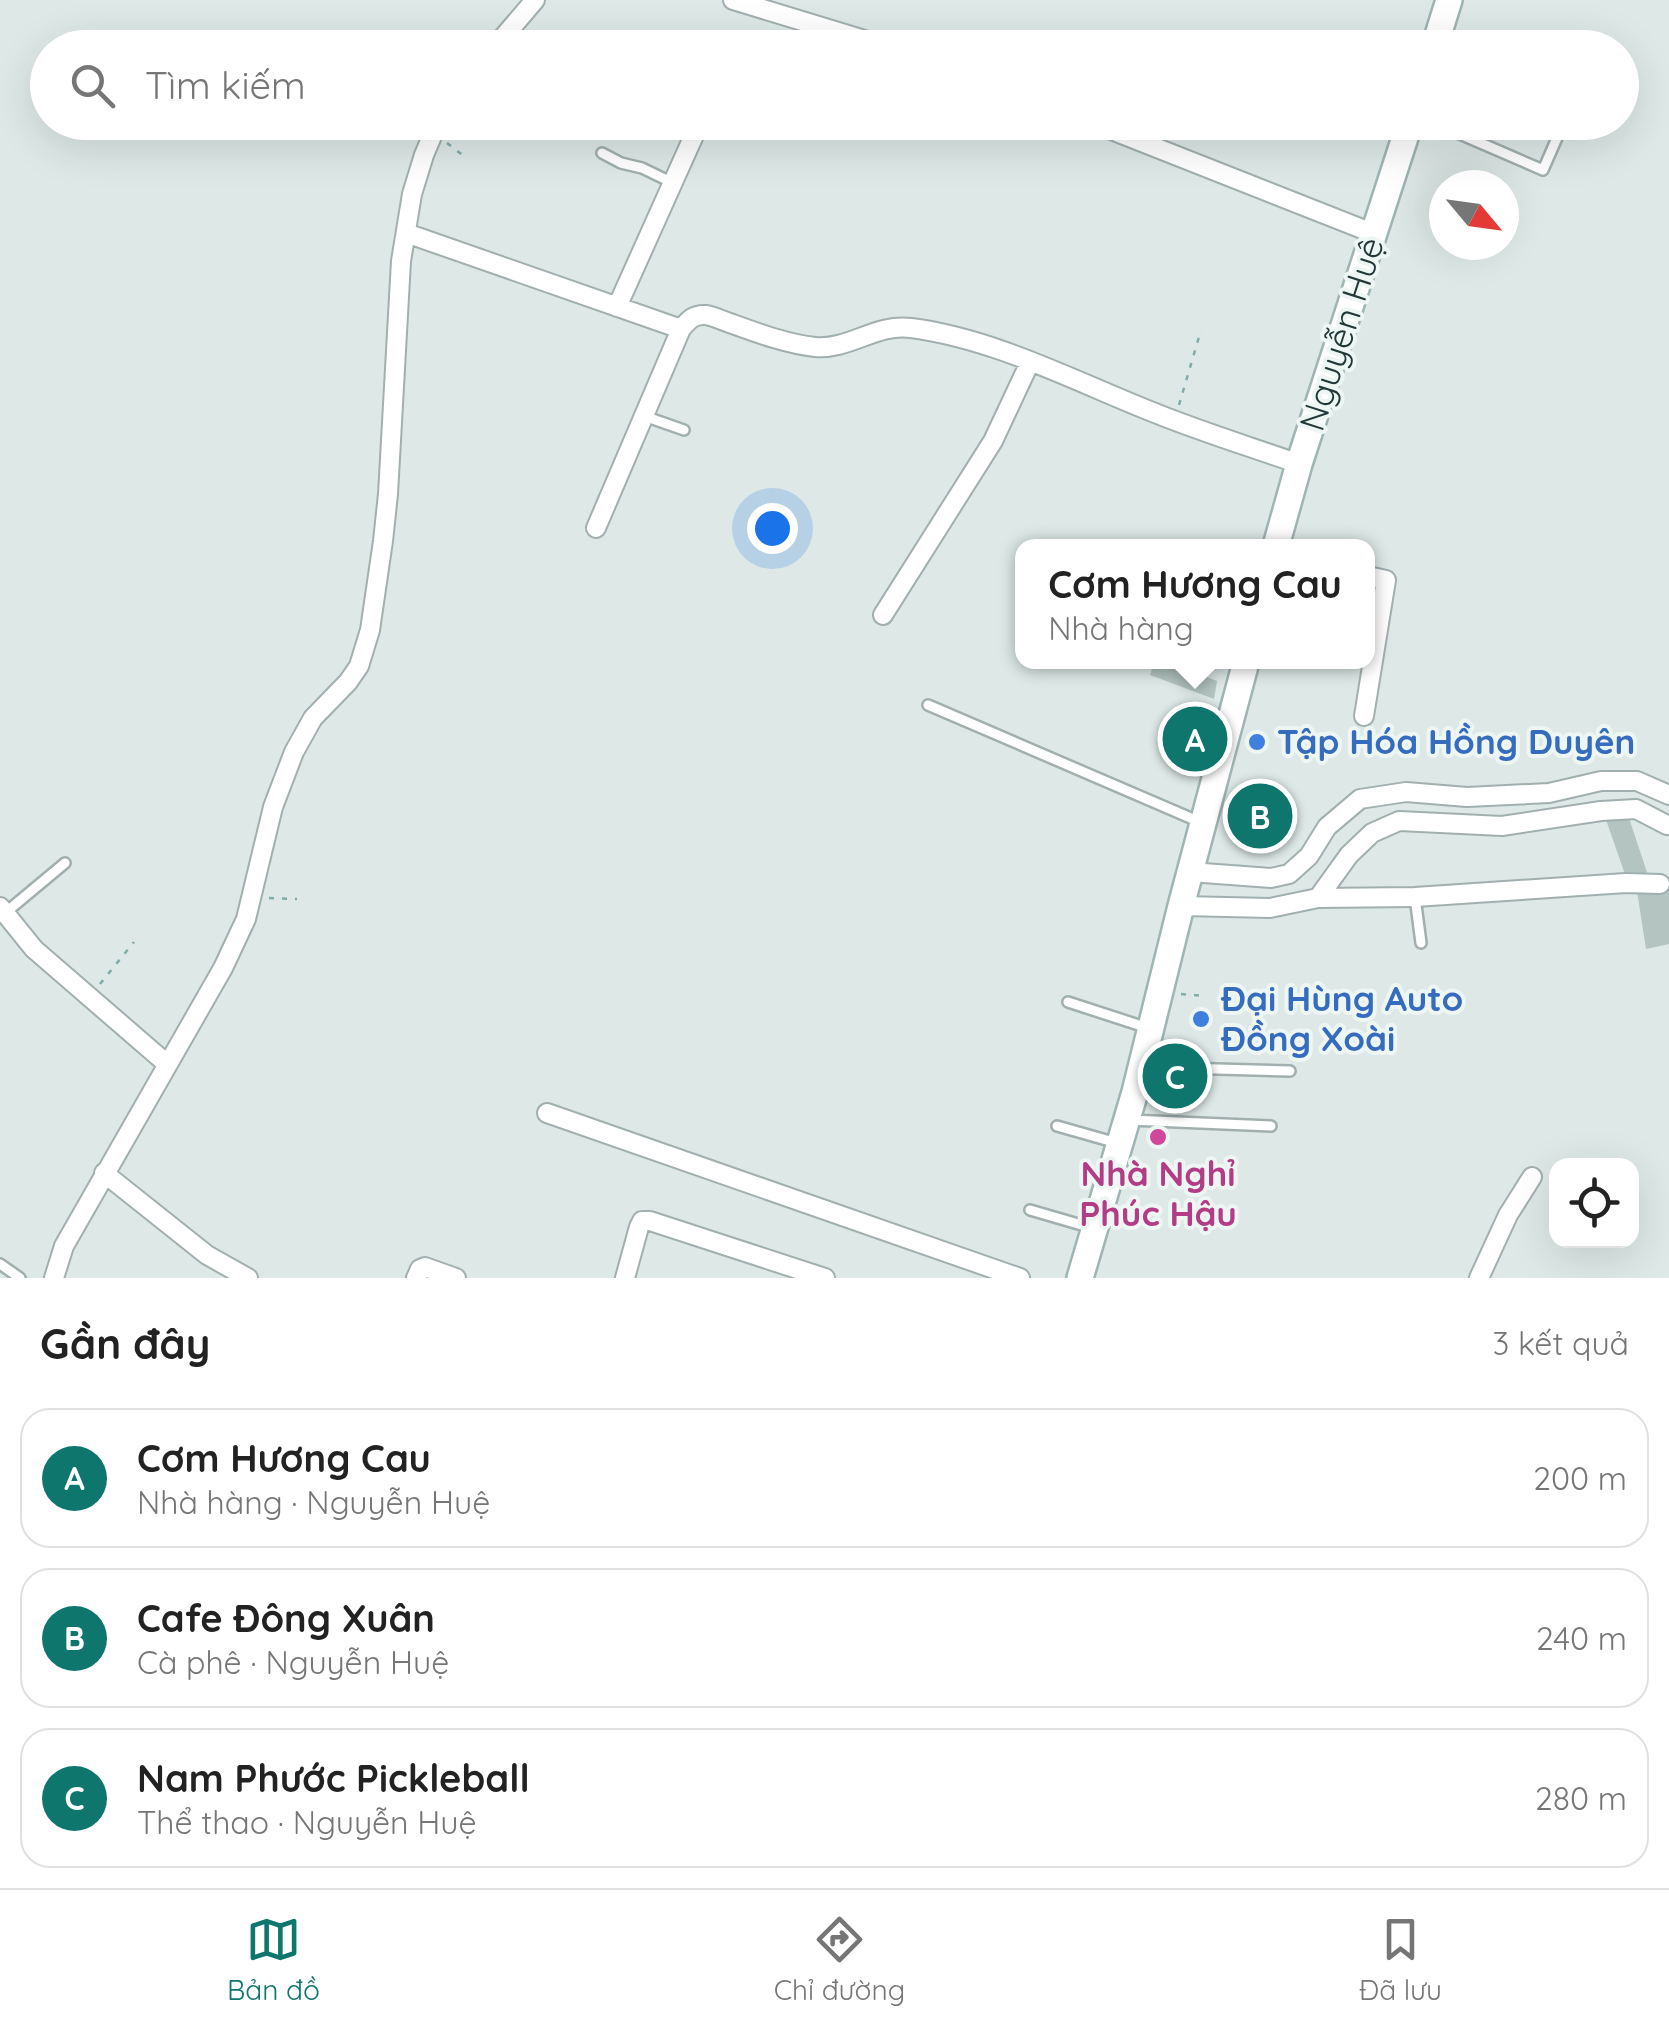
<!DOCTYPE html>
<html lang="vi">
<meta charset="utf-8">
<style>
:root{--surface:#fff;--page:#f2f2f2;--text:#222;--muted:#767676;--line:#e0e0e0;--accent:#0f766e}
body{margin:0;font-family:Quicksand,sans-serif;background:var(--page);color:var(--text)}
.controls{position:absolute;right:30px;bottom:30px;display:grid;overflow:hidden;border-radius:20px;box-shadow:0 10px 40px #0002}
.controls button{width:90px;height:90px;display:grid;place-items:center;padding:0;border:0;border-bottom:2px solid var(--line);background:var(--surface);color:var(--text);font:50px sans-serif}
.compass{position:absolute;left:1429px;top:170px;width:90px;height:90px;border-radius:50%;background:var(--surface);box-shadow:0 10px 40px #0002;rotate:119deg}
.you{position:absolute;left:772px;top:528px;width:35px;height:35px;margin:-25px;border:8px solid #fff;border-radius:50%;background:#1a73e8;box-shadow:0 0 0 15px #1a73e833}
.badge{display:grid;place-items:center;width:65px;height:65px;border-radius:50%;background:var(--accent);color:#fff;font-size:32px;font-weight:700}
.pin{position:absolute;translate:-50% -50%;border:5px solid #fff;box-shadow:0 2px 10px #0006}
.popup{position:absolute;left:1015px;top:539px;width:360px;height:130px;box-sizing:border-box;display:grid;place-content:center;border-radius:20px;background:var(--surface);filter:drop-shadow(0 2px 8px #0005);font-size:32px;white-space:nowrap;color:var(--muted)}
.popup b{font-size:38px;color:var(--text)}
.popup::after{content:'';position:absolute;left:50%;top:100%;margin-left:-20px;border:20px solid transparent;border-top-color:var(--surface)}
.list{margin:0;padding:0;list-style:none}
h2{display:flex;justify-content:space-between;align-items:center;height:130px;margin:0;padding:0 40px;font-size:42px}
h2 small{font-size:32px;font-weight:400;color:var(--muted)}
.list li{display:grid;grid-template-columns:65px 1fr auto;gap:30px;align-items:center;box-sizing:border-box;height:140px;margin:0 20px 20px;padding:0 20px;border:2px solid var(--line);border-radius:30px}
.list b{display:block;font-size:38px;white-space:nowrap}
.list p{margin:0;font-size:32px;white-space:nowrap;color:var(--muted)}
.list em{font-size:32px;font-style:normal;color:var(--muted)}
.icon{flex:none;width:55px;height:55px;fill:none;stroke:currentColor;stroke-width:2;stroke-linecap:round;stroke-linejoin:round}
.map{position:relative;flex:none;width:1669px;height:1278px;overflow:hidden}
.search{position:absolute;background:var(--surface);box-shadow:0 10px 40px #0002;left:30px;right:30px;top:30px;height:110px;display:flex;align-items:center;gap:25px;box-sizing:border-box;padding:0 35px;border-radius:55px;color:var(--muted);font-size:38px}
.sheet{height:610px;background:var(--surface)}
nav{display:flex;justify-content:space-around;align-items:center;box-sizing:border-box;height:140px;border-top:2px solid var(--line);background:var(--surface);font-size:28px;color:var(--muted)}
nav a{display:grid;justify-items:center;gap:5px}
nav .on{color:var(--accent)}
.map>svg:first-child{display:block}
.building{fill:#b3c4c1}
.lines{fill:none;stroke-linecap:round;stroke-linejoin:round}
.lane-casing{stroke:#a1b0af;stroke-width:14}
.street-casing{stroke:#a1b0af;stroke-width:22}
.secondary-casing{stroke:#9db5b3;stroke-width:30}
.path{stroke:#7facab;stroke-width:2.5;stroke-dasharray:5 8;stroke-linecap:butt}
.lane{stroke:#fff;stroke-width:9}
.street{stroke:#fff;stroke-width:18}
.secondary{stroke:#fff;stroke-width:25}
.shop-dot{fill:#3f7fe0;stroke:#eef6f4;stroke-width:4}
.hotel-dot{fill:#d1479c;stroke:#eef6f4;stroke-width:4}
.labels{text-anchor:middle;stroke-width:8;stroke-linejoin:round;paint-order:stroke}
.street-label{font-size:35px;fill:#203838;stroke:#eef6f4}
.shop-label{font-size:35px;font-weight:bold;fill:#366cbe;stroke:#eef6f4;text-anchor:start}
.hotel-label{font-size:35px;font-weight:bold;fill:#b23c85;stroke:#eef6f4}
</style>
<div class="map">
<svg width="1669" height="1278" viewBox="0 0 1669 1278">
<rect width="100%" height="100%" fill="#dee9e7"/>
<!-- building -->
<path class="building" d="M1509,122h47l-7,17z
M1154,662h15l48,19 -3,18 -64,-24z
M1628,815l20,60 -21,5 -22,-63z
M1669,889v55l-23,5 -9,-58z"/>
<g class="lines">
<!-- lane casing -->
<g class="lane-casing">
<path id="lane" d="M1432,122l111,48 21,-48
M602,153l19,10 21,5 31,15
M644,416l40,14
M928,705l272,117
M1415,897l6,46
M5,913l60,-50
M1068,1002l80,26
M1144,1067l146,4
M1130,1120l141,6
M1057,1126l60,17
M1030,1210l62,18
M0,1264l20,14"/>
</g>
<!-- street casing -->
<g class="street-casing">
<path id="street" d="M733,0l158,48
M494,48l41,-48
M1091,122l284,112
M406,233l275,96
M617,307l83,-185
M596,528l85,-199c7,-8 12,-15 25,-14 7,1 15,5 21,7 28,10 59,22 88,25 35,3 61,-24 96,-19 85,11 165,54 244,85 47,19 96,34 144,51
M883,615l110,-174 37,-79
M1364,716l22,-136 -18,-4
M1190,872l81,6 18,-4 20,-18 18,-29 33,-28 46,-7 61,5 82,-4 52,-12h36l32,14
M1318,898l97,-1 211,-14 34,1
M1181,906l89,2 48,-10 31,-43 23,-22 27,-12 103,5 99,-15 35,-2 31,16
M0,907l34,42 133,115
M547,1113l473,165
M104,1173l103,82 41,23
M54,1278l10,-32 159,-278 23,-49 27,-112 21,-55 19,-34 35,-36 11,-16 11,-36 13,-89 5,-47 13,-233 11,-67 12,-39 14,-33
M416,1278l4,-9 5,-2 31,11
M625,1278l14,-51 3,-6h8l175,57
M1479,1278l29,-63 24,-38"/>
</g>
<!-- secondary casing -->
<g class="secondary-casing">
<path id="secondary" d="M1434,48l15,-48
M1276,546l23,-82 111,-342
M1080,1278l55,-186 46,-186 65,-244"/>
</g>
<!-- path -->
<path class="path" d="M447,143l18,14
M1179,405l22,-75
M1231,802l25,6
M269,898l28,1
M100,984l34,-42
M1181,994l26,2"/>
<!-- lane -->
<use href="#lane" class="lane"/>
<!-- street -->
<use href="#street" class="street"/>
<!-- secondary -->
<use href="#secondary" class="secondary"/>
</g>
<!-- markers -->
<g class="shop-dot">
<circle cx="1257" cy="742" r="10"/>
<circle cx="1201" cy="1019" r="10"/>
</g>
<circle class="hotel-dot" cx="1158" cy="1137" r="10"/>
<g class="labels">
<!-- street labels -->
<g class="street-label">
<text transform="translate(1342 334) rotate(-72)" y="12">Nguyễn Huệ</text>
</g>
<!-- shop labels -->
<g class="shop-label">
<text x="1277" y="754">Tập Hóa Hồng Duyên</text>
<text x="1221" y="1011">Đại Hùng Auto<tspan x="1221" dy="40">Đồng Xoài</tspan></text>
</g>
<!-- hotel labels -->
<g class="hotel-label">
<text x="1158" y="1186">Nhà Nghỉ<tspan x="1158" dy="40">Phúc Hậu</tspan></text>
</g>
</g>
</svg>
<div class="controls">
<button><svg class="icon" aria-label="locate" viewBox="0 0 24 24"><circle cx="12" cy="12" r="6"/><path d="M12 2v4M12 18v4M2 12h4M18 12h4"/></svg></button>
</div>
<svg class="compass" viewBox="-18 -18 36 36"><path d="M0-13l5 13h-10z" fill="#e53935"/><path d="M0 13l5-13h-10z" fill="#767676"/></svg>
<div class="you"></div>
<div class="pin badge" style="left:1195px;top:739px">A</div>
<div class="popup"><b>Cơm Hương Cau</b>Nhà hàng</div>
<div class="pin badge" style="left:1260px;top:816px">B</div>
<div class="pin badge" style="left:1175px;top:1076px">C</div>
<div class="search"><svg class="icon" aria-label="search" viewBox="0 0 24 24"><circle cx="10" cy="10" r="6"/><path d="M15 15l6 6"/></svg>Tìm kiếm</div>
</div>
<section class="sheet">
<h2>Gần đây<small>3 kết quả</small></h2>
<ul class="list">
<li><span class="badge">A</span><div><b>Cơm Hương Cau</b><p>Nhà hàng · Nguyễn Huệ</p></div><em>200 m</em></li>
<li><span class="badge">B</span><div><b>Cafe Đông Xuân</b><p>Cà phê · Nguyễn Huệ</p></div><em>240 m</em></li>
<li><span class="badge">C</span><div><b>Nam Phước Pickleball</b><p>Thể thao · Nguyễn Huệ</p></div><em>280 m</em></li>
</ul>
</section>
<nav>
<a class="on"><svg class="icon" aria-label="map" viewBox="0 0 24 24"><path d="M3 6l6-2 6 2 6-2v14l-6 2-6-2-6 2zM9 4v14M15 6v14"/></svg>Bản đồ</a>
<a><svg class="icon" aria-label="directions" viewBox="0 0 24 24"><path d="M12 3l9 9-9 9-9-9zM9 14v-3h6M13 9l2 2-2 2"/></svg>Chỉ đường</a>
<a><svg class="icon" aria-label="saved" viewBox="0 0 24 24"><path d="M7 4h10v16l-5-4-5 4z"/></svg>Đã lưu</a>
</nav>
